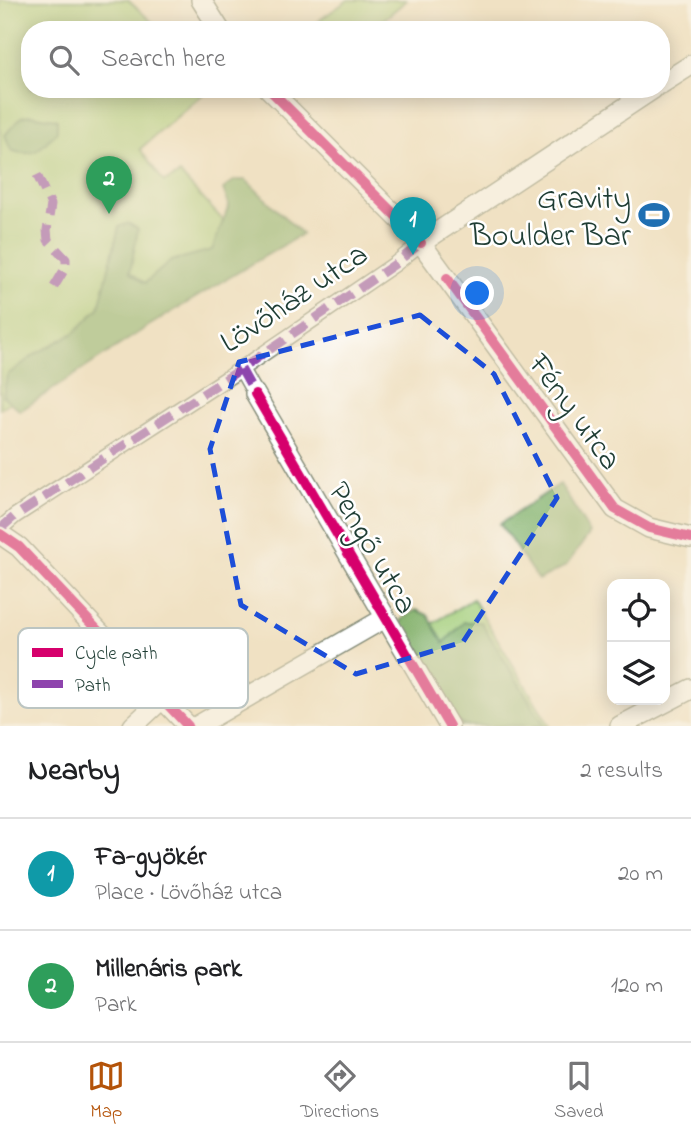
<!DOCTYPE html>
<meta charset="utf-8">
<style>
:root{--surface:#fff;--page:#f6f6f6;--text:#202124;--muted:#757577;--line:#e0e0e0;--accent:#b45309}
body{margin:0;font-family:"Indie Flower",sans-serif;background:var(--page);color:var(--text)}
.controls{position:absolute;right:21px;bottom:21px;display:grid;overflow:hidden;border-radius:14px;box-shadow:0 4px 18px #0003}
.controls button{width:63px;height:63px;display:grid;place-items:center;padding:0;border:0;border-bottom:2px solid var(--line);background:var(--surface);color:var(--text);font:35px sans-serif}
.you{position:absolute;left:478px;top:294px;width:24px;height:24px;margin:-18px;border:5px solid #fff;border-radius:50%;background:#1a73e8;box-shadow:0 0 0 10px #1a73e833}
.badge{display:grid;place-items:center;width:46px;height:46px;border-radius:50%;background:var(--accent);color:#fff;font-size:23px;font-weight:700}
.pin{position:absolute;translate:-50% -58px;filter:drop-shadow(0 2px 4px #0008)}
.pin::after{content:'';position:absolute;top:37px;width:24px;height:21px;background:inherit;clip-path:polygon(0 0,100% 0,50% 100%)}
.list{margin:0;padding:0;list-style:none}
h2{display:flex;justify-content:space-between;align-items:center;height:91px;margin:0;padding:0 28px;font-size:30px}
h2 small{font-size:23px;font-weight:400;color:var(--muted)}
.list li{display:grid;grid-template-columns:46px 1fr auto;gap:21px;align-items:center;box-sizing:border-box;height:112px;padding:0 28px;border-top:2px solid var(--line)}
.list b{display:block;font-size:26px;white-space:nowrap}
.list p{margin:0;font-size:23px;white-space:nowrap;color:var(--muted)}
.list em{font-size:23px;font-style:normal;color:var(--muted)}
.icon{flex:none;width:38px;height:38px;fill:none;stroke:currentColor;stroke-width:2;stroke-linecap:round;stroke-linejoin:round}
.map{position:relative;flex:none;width:691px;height:726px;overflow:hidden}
.search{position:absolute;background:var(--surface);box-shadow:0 4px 18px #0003;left:21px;right:21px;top:21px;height:77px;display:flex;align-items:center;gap:18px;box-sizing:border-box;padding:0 24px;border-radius:28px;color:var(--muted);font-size:26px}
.sheet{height:315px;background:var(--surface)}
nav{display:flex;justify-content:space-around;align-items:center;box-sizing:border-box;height:98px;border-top:2px solid var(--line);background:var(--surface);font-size:19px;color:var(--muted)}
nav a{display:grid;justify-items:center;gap:4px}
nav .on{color:var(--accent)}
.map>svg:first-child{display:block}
.green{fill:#a4ce7a;stroke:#628657;stroke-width:2}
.forest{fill:#83b16a;stroke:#51774f;stroke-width:2}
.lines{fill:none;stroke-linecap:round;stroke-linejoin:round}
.service-casing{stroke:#888f7c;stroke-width:12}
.pedestrian-casing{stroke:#888f7c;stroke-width:17}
.minor-casing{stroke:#888f7c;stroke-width:22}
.service{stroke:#fff;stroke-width:10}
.pedestrian{stroke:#fff;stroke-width:14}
.minor{stroke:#fff;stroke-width:19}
.quiet{stroke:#8e44ad;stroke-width:9;stroke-dasharray:18 9;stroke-linecap:butt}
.cycleway-casing{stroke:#fff;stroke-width:15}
.cycleway{stroke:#d6006c;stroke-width:10}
.marked{fill:none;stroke:#1d4ed8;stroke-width:5;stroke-dasharray:14 9;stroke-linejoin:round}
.labels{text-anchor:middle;stroke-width:5;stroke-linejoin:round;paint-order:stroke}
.poi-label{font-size:32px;fill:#1f3d34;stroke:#fff;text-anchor:end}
.street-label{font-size:32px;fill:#1f3d34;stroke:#fff}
.key{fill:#fff;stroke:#bcc5c2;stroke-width:2}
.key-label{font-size:19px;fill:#1f3d34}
</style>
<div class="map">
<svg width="691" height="726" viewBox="0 0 691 726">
<rect width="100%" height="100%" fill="#fff"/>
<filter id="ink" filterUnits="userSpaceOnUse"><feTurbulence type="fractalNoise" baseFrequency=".0143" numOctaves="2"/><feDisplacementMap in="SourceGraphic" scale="14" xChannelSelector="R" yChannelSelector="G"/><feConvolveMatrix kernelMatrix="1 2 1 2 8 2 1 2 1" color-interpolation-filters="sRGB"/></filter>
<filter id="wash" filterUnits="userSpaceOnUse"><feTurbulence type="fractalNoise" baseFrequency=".00686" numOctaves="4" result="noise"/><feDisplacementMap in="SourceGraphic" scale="28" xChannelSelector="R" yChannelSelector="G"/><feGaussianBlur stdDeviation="1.57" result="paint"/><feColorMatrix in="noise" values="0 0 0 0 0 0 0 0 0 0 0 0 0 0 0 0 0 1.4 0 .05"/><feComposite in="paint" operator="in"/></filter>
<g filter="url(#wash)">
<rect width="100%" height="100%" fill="#f0e1c3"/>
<!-- green -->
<path class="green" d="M0,0h128l33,30h-131v59h179l-69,60 24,33 16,-8 67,72 -247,163z
M348,0h59l-36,30h-60l10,-11z
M473,599l77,127h-89l-53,-87z"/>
<!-- forest -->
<path class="forest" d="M30,115l27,4v12c-16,17 -22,28 -46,19l-6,-15 16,-18z
M235,180h11l56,54 -155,93 -127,84 -17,-15 4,-21 30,-22 37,-20 25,-25 20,-81 9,-4 10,6 -8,43 15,11 26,-22 41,-11 17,-45 -6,-16z
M560,484l30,49 -24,33 -28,14 -38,-56z
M416,610l12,5 16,28 20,-21h17l64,104h-79l-21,-12 -46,-81 3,-14z"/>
</g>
<g filter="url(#ink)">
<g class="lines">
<!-- service casing -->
<g class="service-casing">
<path id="service" d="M624,89l5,16"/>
</g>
<!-- pedestrian casing -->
<g class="pedestrian-casing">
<path id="pedestrian" d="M241,369l14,25
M0,529l15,-13 226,-147 154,-105 26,-21"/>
</g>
<!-- minor casing -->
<g class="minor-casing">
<path id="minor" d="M201,0l19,30
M661,84l30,-19
M269,89l135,135 17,19 194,266 34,19 42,10
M421,243l232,-154
M255,394l194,332
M0,534l19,13 169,179
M133,726l29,-27
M197,726l188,-108
M620,726l71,-37"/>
</g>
<!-- service -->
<use href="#service" class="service"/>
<!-- pedestrian -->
<use href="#pedestrian" class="pedestrian"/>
<!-- minor -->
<use href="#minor" class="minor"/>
<!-- quiet -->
<path class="quiet" d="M37,175l14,30 -4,25 1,10 18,19v8l-12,20
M241,369l14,25
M0,529l15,-13 226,-147 154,-105 26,-21"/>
<!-- cycleway casing -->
<g class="cycleway-casing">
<path id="cycleway" d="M269,89l135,135 17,19
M447,278l168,231 34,19 42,10
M255,394l194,332
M0,534l19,13 169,179"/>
</g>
<!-- cycleway -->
<use href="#cycleway" class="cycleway"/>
</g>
</g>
<!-- marked area -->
<path d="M0 0H691V726H0ZM420,315l74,59 63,124 -94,144 -107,32 -115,-69 -31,-156 29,-87z" fill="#f0e1c3" fill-opacity=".55" fill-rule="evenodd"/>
<path class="marked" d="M420,315l74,59 63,124 -94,144 -107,32 -115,-69 -31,-156 29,-87z"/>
<!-- icons -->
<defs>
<g id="stadium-bare" transform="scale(2.415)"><path d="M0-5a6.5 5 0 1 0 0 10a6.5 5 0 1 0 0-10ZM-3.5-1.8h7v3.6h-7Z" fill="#1f6fb2" stroke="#fff" stroke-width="2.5" paint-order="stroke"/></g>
</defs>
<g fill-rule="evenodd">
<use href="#stadium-bare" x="654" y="215"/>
</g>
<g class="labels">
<!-- poi labels -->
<g class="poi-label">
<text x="631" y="208">Gravity<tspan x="631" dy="37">Boulder Bar</tspan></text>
</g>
<!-- street labels -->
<g class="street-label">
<text transform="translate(293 297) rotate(-34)" y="11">Lövőház utca</text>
<text transform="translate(576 411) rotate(54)" y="11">Fény utca</text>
<text transform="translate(374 547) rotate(60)" y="11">Pengő utca</text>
</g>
</g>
<!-- legend -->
<rect x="18" y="628" width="230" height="80" rx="10" class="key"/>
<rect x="32" y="648" width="31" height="9" fill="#d6006c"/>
<rect x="32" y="680" width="31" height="8" fill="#8e44ad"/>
<g class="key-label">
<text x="75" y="659">Cycle path</text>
<text x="75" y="691">Path</text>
</g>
</svg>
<div class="controls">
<button><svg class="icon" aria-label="locate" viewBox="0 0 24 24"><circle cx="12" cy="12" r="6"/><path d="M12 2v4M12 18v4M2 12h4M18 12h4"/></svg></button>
<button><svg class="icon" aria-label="layers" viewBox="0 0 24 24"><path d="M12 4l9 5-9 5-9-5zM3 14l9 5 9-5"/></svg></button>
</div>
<div class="you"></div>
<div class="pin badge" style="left:413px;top:255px;background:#0f9aa8">1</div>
<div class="pin badge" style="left:109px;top:214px;background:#2e9e5b">2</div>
<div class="search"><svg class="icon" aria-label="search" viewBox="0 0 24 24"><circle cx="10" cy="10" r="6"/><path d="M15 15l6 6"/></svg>Search here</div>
</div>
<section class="sheet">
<h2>Nearby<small>2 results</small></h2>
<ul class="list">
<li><span class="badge" style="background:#0f9aa8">1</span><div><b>Fa-gyökér</b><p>Place · Lövőház utca</p></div><em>20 m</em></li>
<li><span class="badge" style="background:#2e9e5b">2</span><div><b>Millenáris park</b><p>Park</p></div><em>120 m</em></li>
</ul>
</section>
<nav>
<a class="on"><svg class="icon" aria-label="map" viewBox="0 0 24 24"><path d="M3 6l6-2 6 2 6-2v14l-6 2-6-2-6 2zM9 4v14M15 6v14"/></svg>Map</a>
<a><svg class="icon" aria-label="directions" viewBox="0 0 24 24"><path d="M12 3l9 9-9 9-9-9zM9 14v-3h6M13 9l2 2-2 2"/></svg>Directions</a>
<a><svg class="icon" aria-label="saved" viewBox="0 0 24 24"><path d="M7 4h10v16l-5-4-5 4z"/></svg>Saved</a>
</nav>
